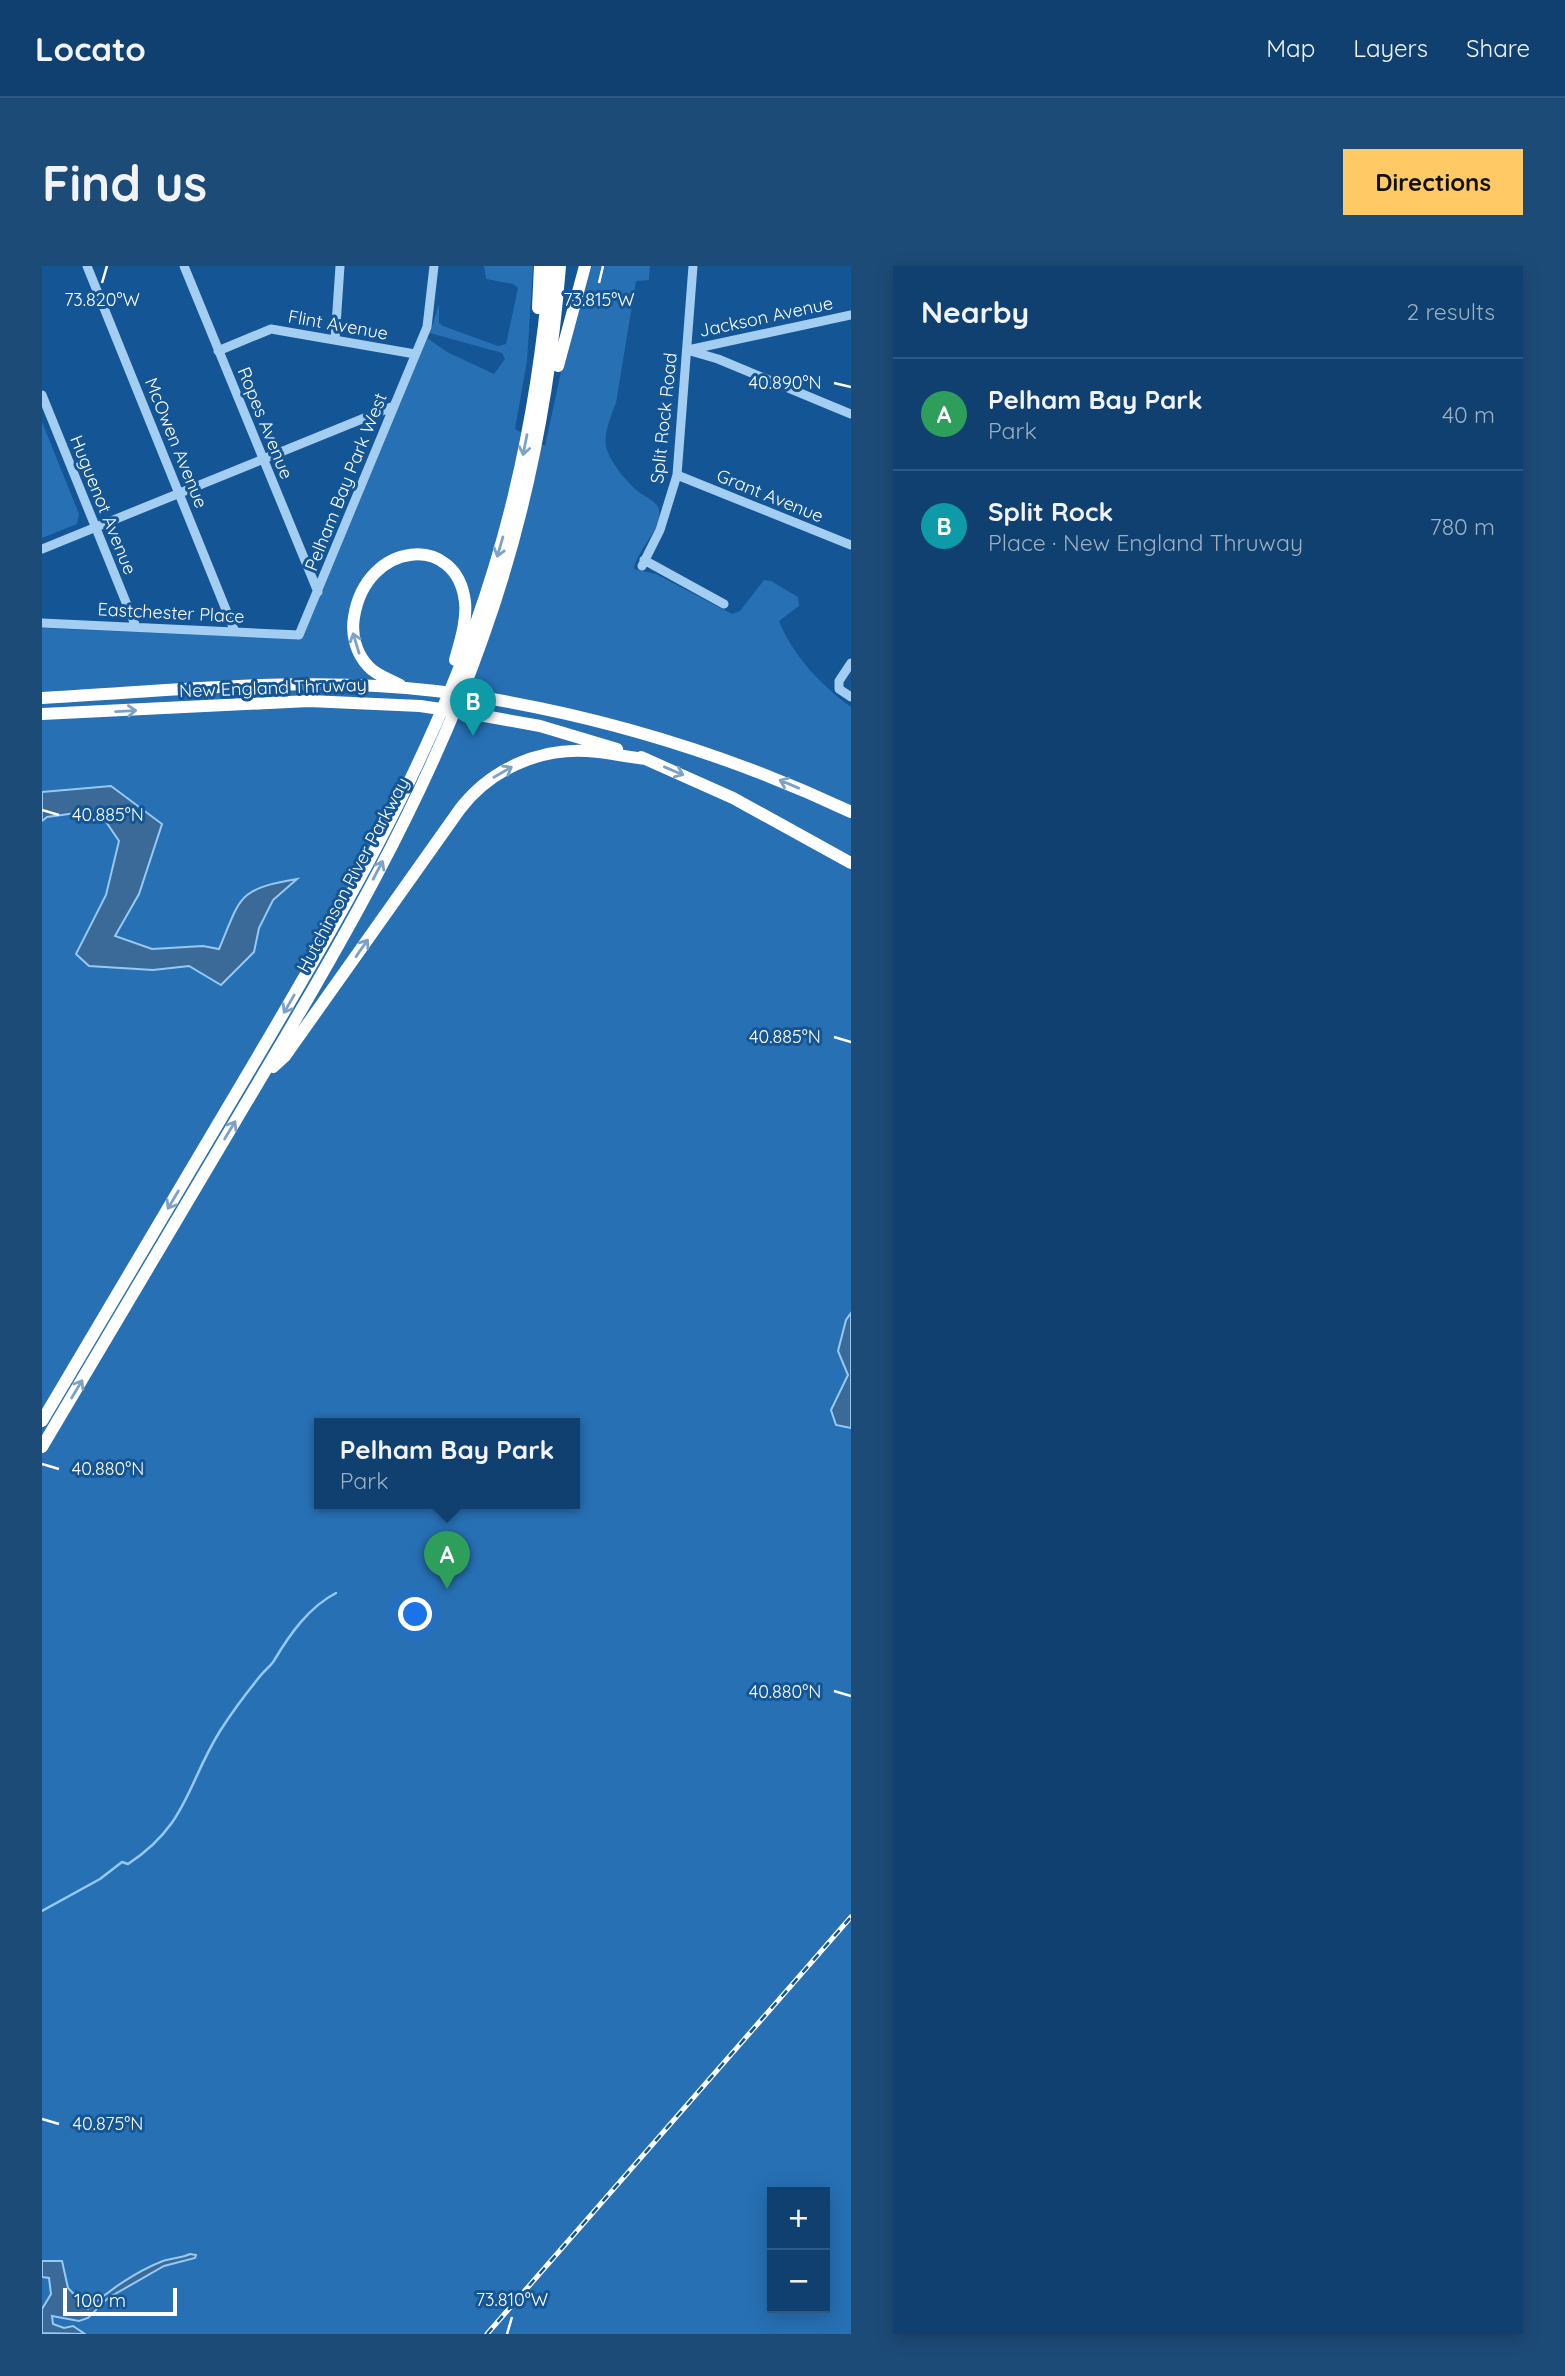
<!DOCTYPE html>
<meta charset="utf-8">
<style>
:root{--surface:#0f4070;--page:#1d4b78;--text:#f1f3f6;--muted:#9bafc3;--line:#2f5983;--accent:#ffc965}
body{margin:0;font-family:Quicksand,sans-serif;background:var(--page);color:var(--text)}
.controls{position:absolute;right:21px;bottom:21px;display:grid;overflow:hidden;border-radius:0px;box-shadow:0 4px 18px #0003}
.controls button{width:63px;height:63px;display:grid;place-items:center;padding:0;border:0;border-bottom:2px solid var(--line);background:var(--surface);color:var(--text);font:35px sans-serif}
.scale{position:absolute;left:21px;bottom:18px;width:114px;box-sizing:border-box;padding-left:7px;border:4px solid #fff;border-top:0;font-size:19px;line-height:24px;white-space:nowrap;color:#fff;-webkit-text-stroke:5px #145595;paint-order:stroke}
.you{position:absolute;left:374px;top:1349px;width:24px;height:24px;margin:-18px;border:5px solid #fff;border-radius:50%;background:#1a73e8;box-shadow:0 0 0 10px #1a73e833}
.badge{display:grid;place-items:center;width:46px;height:46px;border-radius:50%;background:var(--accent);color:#fff;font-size:23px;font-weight:700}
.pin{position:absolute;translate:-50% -58px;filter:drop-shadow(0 2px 4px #0008)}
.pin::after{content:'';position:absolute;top:37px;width:24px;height:21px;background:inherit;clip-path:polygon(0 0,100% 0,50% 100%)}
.popup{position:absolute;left:272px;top:1152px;width:266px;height:91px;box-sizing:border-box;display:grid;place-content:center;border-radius:0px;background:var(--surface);filter:drop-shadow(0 2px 5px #0005);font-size:23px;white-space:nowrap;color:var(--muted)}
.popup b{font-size:26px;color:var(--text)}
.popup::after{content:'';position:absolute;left:50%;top:100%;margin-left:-14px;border:14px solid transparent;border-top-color:var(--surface)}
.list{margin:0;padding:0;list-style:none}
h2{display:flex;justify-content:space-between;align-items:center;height:91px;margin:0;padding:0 28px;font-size:30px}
h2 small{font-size:23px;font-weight:400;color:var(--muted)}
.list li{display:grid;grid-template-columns:46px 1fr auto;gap:21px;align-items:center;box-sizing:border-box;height:112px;padding:0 28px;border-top:2px solid var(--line)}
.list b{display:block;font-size:26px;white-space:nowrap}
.list p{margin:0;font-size:23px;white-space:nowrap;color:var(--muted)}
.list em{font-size:23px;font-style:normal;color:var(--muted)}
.map{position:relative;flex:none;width:809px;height:2068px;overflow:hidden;border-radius:0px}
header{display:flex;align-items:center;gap:42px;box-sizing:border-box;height:98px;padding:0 35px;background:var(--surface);border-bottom:2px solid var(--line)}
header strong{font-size:33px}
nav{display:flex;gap:38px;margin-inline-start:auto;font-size:24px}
.intro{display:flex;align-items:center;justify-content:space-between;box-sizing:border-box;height:168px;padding:0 42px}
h1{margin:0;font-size:49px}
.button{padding:18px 32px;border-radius:0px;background:var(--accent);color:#111;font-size:24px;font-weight:700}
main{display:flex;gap:42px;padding:0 42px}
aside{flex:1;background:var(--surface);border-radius:0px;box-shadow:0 4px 18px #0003}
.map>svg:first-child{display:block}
.green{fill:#2770b4;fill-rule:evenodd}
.water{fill:#3b6998;stroke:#96c9f5;stroke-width:2}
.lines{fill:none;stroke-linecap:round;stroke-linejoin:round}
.stream{stroke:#96c9f5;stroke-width:2.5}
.minor{stroke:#a4cdf2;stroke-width:9}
.highway{stroke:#fff;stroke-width:12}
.rail-casing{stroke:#fff;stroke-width:5}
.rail{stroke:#145595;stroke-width:2.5;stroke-dasharray:8;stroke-linecap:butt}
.highway-bridge{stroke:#fff;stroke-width:12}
.oneway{stroke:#7ea2c5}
.ticks{fill:none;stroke:#fff;stroke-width:2.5}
.labels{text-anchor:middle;stroke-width:6;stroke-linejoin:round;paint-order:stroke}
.street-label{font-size:18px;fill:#fff;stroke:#145595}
.ticks-label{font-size:18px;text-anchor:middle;fill:#fff;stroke:#145595;stroke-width:6;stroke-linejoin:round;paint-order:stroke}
</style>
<header>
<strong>Locato</strong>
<nav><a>Map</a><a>Layers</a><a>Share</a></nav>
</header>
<div class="intro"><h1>Find us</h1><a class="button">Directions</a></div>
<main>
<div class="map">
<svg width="809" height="2068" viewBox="0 0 809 2068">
<rect width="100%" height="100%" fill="#145595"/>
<!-- green -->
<path class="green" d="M442,0h49l-6,95 -12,68 30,17 23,-107 22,-73h60l-1,14 -13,1 -20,122c-5,13 -14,33 -9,47 4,13 22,35 33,43 6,4 18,9 19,17 3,20 -22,39 -25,59l22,5 76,40 8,-3 24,-31 7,1 27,16 1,9 -20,15c14,35 42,64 72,86v1627h-809v-1706l255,11 130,-301 20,14 47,22 11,-15 -3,-6 -72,-20 9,-29v19l4,3 55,20 8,-2 12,-56 -5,-4 -27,-5zM277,1157h256v80h-256zM730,1926h53v116h-53z
M0,156l37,92 -2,10 -35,14z"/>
<!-- water -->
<path class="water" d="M69,520l51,38 -23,70 -24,42 37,13 51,-3 16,3c22,-52 18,-60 78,-70l-24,21 -14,28 -5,24 -33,33 -32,-19 -36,4 -64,-4 -13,-12 30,-59 13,-54 -21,-31 -51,7 -5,4v-29z
M809,1047v115l-15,-3 -5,-15 17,-35 -10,-24 8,-31z
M148,1988l6,1 -1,3 -31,8 -56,32 -20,20 -9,3 -27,-5 1,8 11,4 9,-2 12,8 -43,-1v-24l9,-15 -2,-16 -7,-1v-16h20l6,27 20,21c21,-19 49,-38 75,-48 9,-3 19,-3 27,-7z"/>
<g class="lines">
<!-- stream -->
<path class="stream" d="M0,1645l58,-32 22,-17 6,2c60,-40 58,-78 92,-133 12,-19 27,-39 41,-56 5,-6 11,-10 14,-16 15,-25 34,-52 61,-66"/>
<!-- minor -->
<path class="minor" d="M45,0l148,366
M142,0l134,326
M293,74l5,-74
M645,84l31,9 133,55
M646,84l163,-35
M176,85l53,-22 144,25
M0,129l94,232
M635,209l174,70
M0,283l352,-143
M602,294l80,44
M600,300l18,-36 17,-55 16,-209
M0,357l257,12 128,-308 7,-61
M809,397l-12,18v8l12,8"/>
<!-- highway -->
<path class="highway" d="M496,42l2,-42
M516,100l27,-100
M358,419c-10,-6 -23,-9 -32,-19 -12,-13 -17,-31 -14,-49 12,-76 103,-85 111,-15 2,19 -5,40 -10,58
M432,430c132,21 256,59 377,116
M0,432c131,-7 264,-23 394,-7
M426,447l72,13 77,23
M0,448l267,-13 111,5
M599,491l92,41 118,65
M231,801l12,-11 175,-247c30,-39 78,-61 127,-58 20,1 39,6 59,8
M0,1155c70,-117 139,-235 209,-353 84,-142 170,-289 225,-445 41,-115 64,-236 74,-357
M0,1181c66,-111 131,-222 197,-332 91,-153 185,-309 244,-478 43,-120 67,-244 77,-371"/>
<!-- rail casing -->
<g class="rail-casing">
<path id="rail" d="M445,2068l364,-417"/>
</g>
<!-- rail -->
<use href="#rail" class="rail"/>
<!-- highway-bridge -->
<path class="highway-bridge" d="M394,425l38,5
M378,440l48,7"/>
</g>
<!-- one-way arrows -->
<defs><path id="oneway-shaft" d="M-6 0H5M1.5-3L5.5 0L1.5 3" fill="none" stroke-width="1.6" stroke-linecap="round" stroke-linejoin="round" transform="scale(1.75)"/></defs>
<g class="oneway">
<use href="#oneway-shaft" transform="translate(483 179) rotate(101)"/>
<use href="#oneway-shaft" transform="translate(458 281) rotate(106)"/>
<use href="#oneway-shaft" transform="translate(314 377) rotate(-107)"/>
<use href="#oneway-shaft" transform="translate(84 445) rotate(-3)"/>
<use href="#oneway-shaft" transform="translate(632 505) rotate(23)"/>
<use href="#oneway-shaft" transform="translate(461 506) rotate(-30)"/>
<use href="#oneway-shaft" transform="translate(747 518) rotate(-157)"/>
<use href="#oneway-shaft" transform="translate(336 604) rotate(-62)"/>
<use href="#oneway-shaft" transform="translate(320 682) rotate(-55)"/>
<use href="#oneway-shaft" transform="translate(247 738) rotate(120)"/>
<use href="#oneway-shaft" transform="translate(188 864) rotate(-59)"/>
<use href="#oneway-shaft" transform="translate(131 934) rotate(121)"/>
<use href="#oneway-shaft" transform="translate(35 1123) rotate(-59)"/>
</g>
<!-- ticks -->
<path class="ticks" d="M60,17l5,-17M557,17l4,-17M792,117l17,4M0,544l17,5M792,771l17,5M0,1198l17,5M792,1425l17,5M0,1853l17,5M465,2068l5,-17"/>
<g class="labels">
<!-- street labels -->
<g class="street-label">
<text transform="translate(724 51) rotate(-12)" y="6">Jackson Avenue</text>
<text transform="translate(296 59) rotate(10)" y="6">Flint Avenue</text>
<text transform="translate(622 152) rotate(-84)" y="6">Split Rock Road</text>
<text transform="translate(223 157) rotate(68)" y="6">Ropes Avenue</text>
<text transform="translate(134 177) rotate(68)" y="6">McOwen Avenue</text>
<text transform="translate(304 216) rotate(-68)" y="6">Pelham Bay Park West</text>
<text transform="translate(728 230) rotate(22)" y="6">Grant Avenue</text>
<text transform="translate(61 239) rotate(68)" y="6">Huguenot Avenue</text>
<text transform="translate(129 347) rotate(3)" y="6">Eastchester Place</text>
<text transform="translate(231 422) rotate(-2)" y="6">New England Thruway</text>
<text transform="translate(311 609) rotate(-62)" y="6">Hutchinson River Parkway</text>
</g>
</g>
<g class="ticks-label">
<text x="60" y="40">73.820°W</text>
<text x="557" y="40">73.815°W</text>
<text x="743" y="123">40.890°N</text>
<text x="66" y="555">40.885°N</text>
<text x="743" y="777">40.885°N</text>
<text x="66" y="1209">40.880°N</text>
<text x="743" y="1432">40.880°N</text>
<text x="66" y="1864">40.875°N</text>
<text x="470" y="2040">73.810°W</text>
</g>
</svg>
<div class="controls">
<button>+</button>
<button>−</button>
</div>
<div class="scale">100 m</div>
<div class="you"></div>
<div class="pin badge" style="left:405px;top:1323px;background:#2e9e5b">A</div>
<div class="popup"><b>Pelham Bay Park</b>Park</div>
<div class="pin badge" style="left:431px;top:470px;background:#0f9aa8">B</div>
</div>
<aside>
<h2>Nearby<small>2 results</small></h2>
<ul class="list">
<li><span class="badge" style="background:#2e9e5b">A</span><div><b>Pelham Bay Park</b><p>Park</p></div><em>40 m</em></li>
<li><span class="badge" style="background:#0f9aa8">B</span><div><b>Split Rock</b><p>Place · New England Thruway</p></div><em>780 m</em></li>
</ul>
</aside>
</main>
